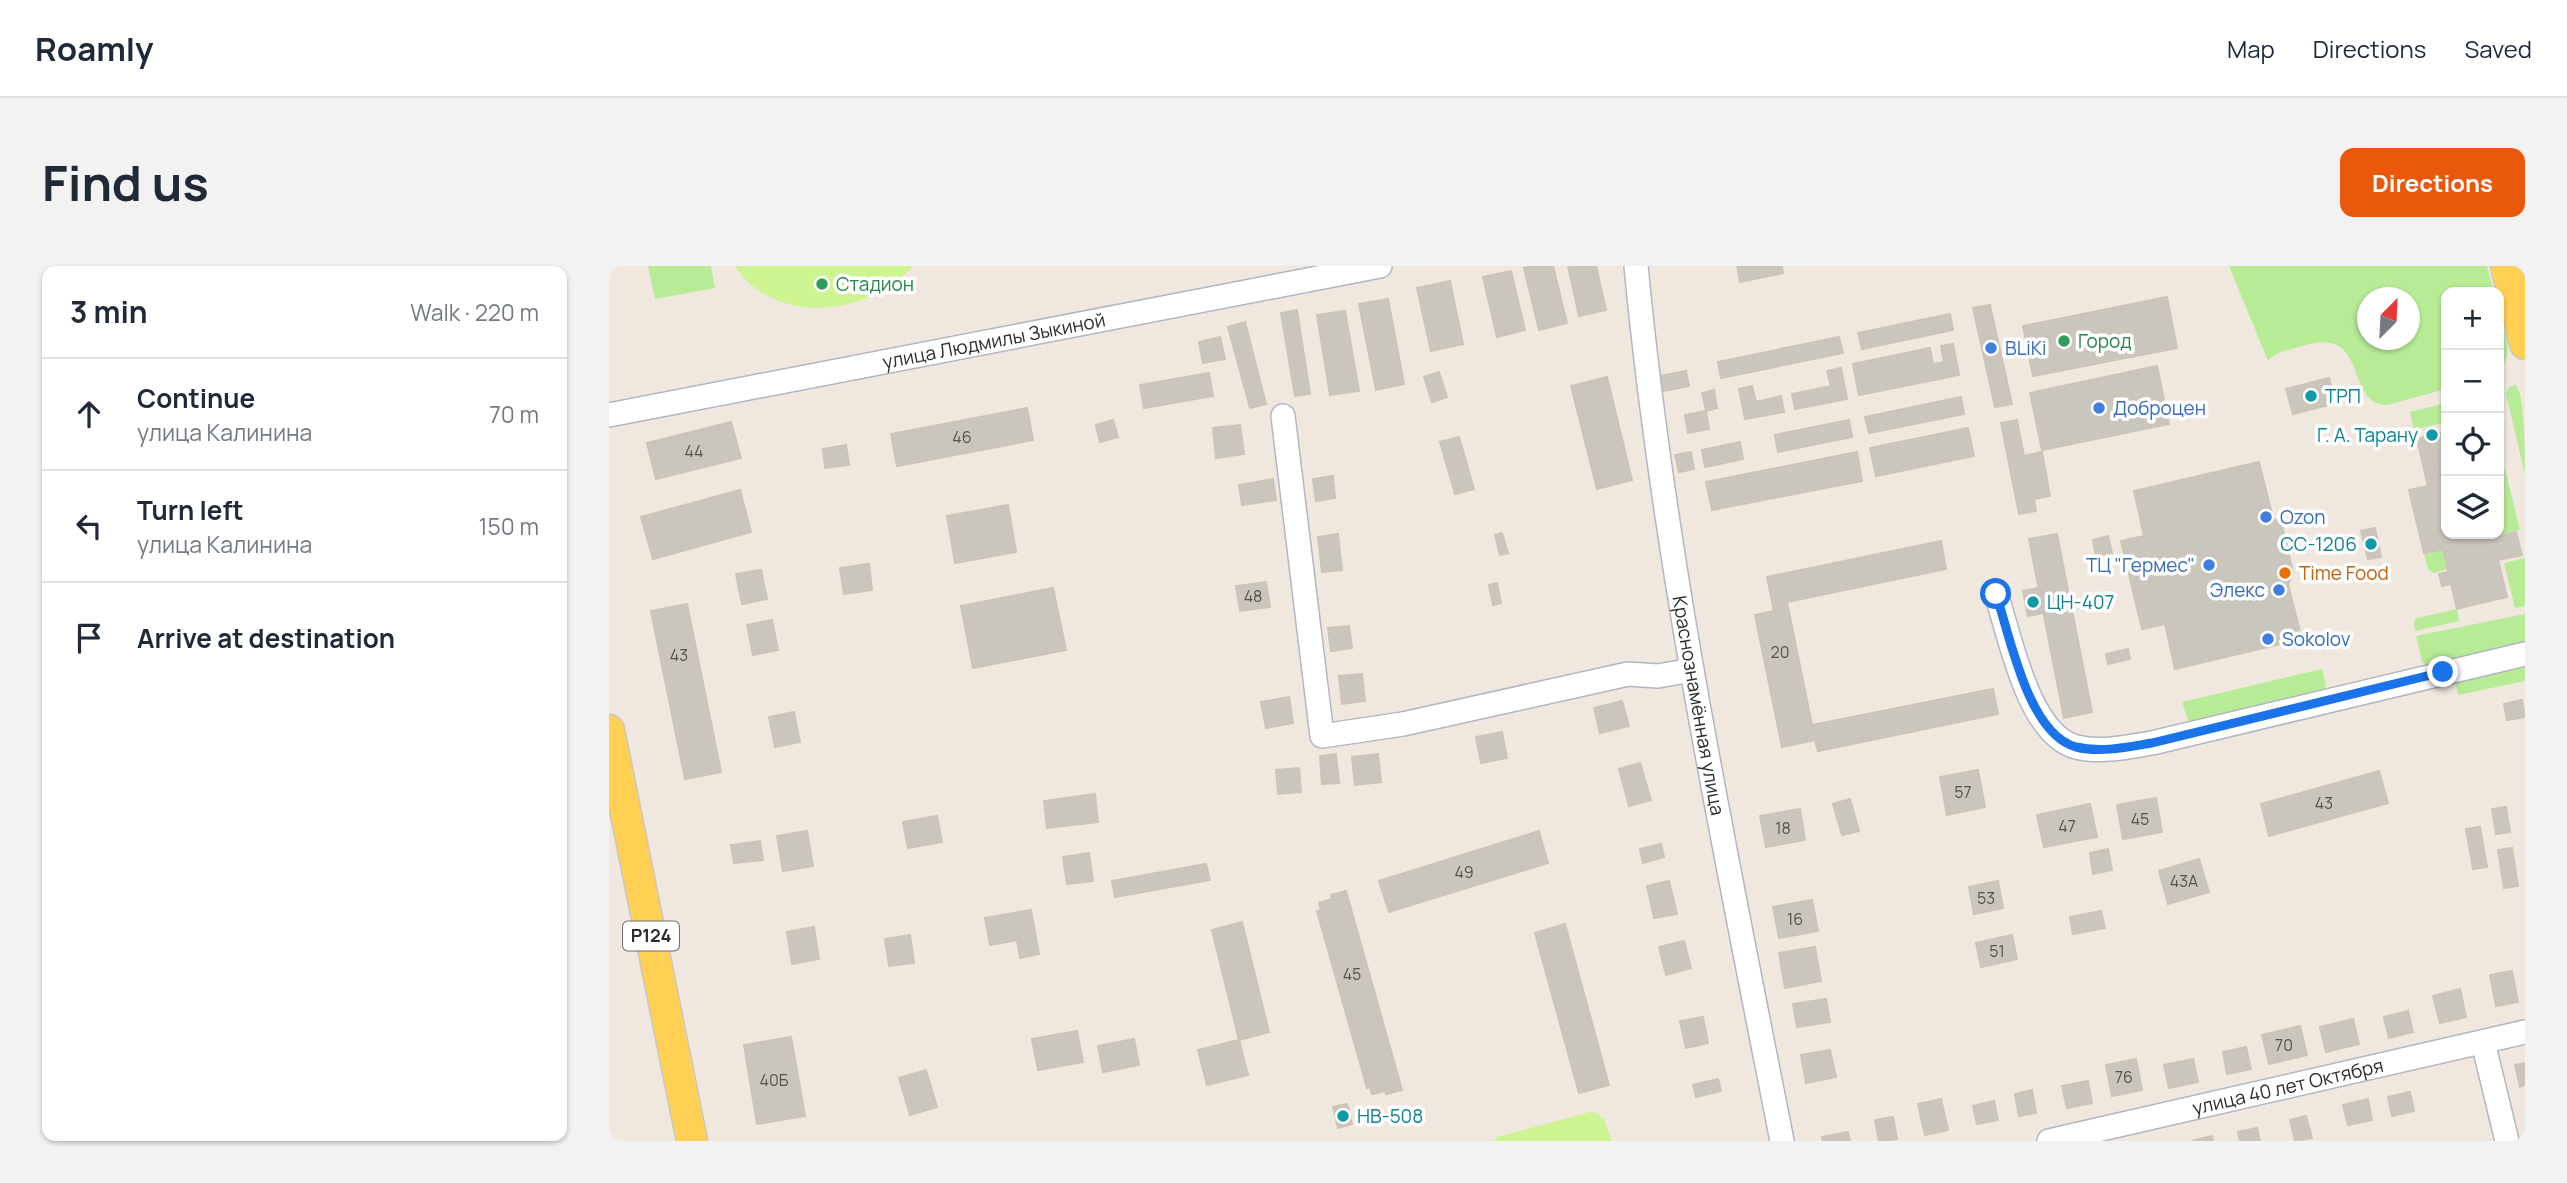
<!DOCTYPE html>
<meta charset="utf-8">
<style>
:root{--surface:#fff;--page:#f2f2f3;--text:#1f2937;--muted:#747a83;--line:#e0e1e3;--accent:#ea580c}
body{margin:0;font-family:Manrope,sans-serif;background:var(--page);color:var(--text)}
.controls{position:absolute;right:21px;top:21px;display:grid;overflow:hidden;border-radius:14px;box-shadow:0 2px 5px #0004}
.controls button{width:63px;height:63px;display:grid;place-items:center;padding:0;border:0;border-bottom:2px solid var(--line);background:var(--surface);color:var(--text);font:35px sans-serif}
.compass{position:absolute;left:1748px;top:21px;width:63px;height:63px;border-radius:50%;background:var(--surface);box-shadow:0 2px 5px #0004;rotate:24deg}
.stop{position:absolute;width:21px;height:21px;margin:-16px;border:5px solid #1a73e8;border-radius:50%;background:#fff}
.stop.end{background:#1a73e8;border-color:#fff;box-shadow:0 2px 7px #0008}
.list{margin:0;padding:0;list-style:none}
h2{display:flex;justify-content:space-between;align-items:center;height:91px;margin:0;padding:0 28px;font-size:30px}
h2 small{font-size:23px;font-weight:400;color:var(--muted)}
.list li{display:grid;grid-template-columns:46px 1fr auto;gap:21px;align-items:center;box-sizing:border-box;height:112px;padding:0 28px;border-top:2px solid var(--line)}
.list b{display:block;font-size:26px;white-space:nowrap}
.list p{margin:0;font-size:23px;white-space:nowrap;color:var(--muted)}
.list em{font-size:23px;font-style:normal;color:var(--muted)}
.icon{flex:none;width:38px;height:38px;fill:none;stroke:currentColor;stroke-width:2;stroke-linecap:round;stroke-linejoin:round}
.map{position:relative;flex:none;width:1916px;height:875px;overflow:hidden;border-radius:14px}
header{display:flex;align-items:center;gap:42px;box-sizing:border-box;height:98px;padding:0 35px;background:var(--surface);border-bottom:2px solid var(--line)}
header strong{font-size:33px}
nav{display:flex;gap:38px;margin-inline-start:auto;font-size:24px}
.intro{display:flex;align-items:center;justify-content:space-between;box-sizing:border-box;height:168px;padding:0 42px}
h1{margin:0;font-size:49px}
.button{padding:18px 32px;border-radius:14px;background:var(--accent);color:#fff;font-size:24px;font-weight:700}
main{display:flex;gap:42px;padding:0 42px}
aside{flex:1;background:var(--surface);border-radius:14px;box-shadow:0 2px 5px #0004}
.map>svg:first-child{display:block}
.green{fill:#b7eb96;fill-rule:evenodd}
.pitch{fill:#cef391}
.building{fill:#cbc6bd;stroke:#ccc4b8;stroke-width:2}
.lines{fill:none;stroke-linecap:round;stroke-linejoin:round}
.minor-casing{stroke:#b2b6c2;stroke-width:26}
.major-casing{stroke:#c8c8c8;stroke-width:33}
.minor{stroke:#fff;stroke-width:23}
.major{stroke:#ffd054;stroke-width:30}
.route{stroke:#1a73e8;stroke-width:9}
.leisure-dot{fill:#2e9e5b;stroke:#fff;stroke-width:2.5}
.shop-dot{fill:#3f7fe0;stroke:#fff;stroke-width:2.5}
.culture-dot{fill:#0f9aa8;stroke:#fff;stroke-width:2.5}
.food-dot{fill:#e8710a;stroke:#fff;stroke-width:2.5}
.labels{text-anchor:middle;stroke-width:7;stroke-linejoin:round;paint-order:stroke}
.number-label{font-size:16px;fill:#545351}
.shield{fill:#fff;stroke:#6c6c6c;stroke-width:2}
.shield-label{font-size:18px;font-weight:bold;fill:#2d2d2d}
.leisure-label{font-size:19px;fill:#27864d;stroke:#fff;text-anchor:start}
.street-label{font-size:19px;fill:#2d2d2d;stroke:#fff}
.shop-label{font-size:19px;fill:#366cbe;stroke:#fff;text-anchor:start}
.culture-label{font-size:19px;fill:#0d838f;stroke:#fff;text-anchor:start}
.food-label{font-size:19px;fill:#c56008;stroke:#fff;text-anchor:start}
</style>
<header>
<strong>Roamly</strong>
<nav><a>Map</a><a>Directions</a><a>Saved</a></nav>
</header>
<div class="intro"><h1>Find us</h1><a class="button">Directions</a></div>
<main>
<aside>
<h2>3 min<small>Walk · 220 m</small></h2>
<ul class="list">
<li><svg class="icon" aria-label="ahead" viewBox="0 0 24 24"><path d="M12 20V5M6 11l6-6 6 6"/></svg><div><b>Continue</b><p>улица Калинина</p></div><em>70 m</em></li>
<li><svg class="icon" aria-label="left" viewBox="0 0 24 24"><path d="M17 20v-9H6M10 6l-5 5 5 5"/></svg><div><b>Turn left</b><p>улица Калинина</p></div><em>150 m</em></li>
<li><svg class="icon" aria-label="arrive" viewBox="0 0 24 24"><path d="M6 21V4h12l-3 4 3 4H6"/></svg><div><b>Arrive at destination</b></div></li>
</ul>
</aside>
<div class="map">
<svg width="1916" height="875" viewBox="0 0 1916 875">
<rect width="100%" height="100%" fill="#f0e8df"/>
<!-- green -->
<path class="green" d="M39,0h63l4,22 -60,11z
M1620,0h258l7,26h-48v97l-59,16c-44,-1 -16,-81 -85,-59 -11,4 -26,5 -34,15zM1758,32h42v42h-42z
M1890,46c5,20 16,42 0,59z
M1907,119c9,11 9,70 9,90l-19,-81 3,-7z
M1837,137v19l-32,8 -4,-18z
M1896,203l15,61 -23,5 2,-65z
M1834,283l4,20 -14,4 -5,-4 -4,-16z
M1916,292v48l-10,2 -11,-45z
M1848,343l2,12 -44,10 -1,-9 3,-4z
M1916,348v35l-98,18 -5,-6 -6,-25z
M1916,400v15l-67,14 -3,-15z
M1713,403l4,16 -2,7 -135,31 -7,-21z"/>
<!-- pitch -->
<path class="pitch" d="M126,0h178c-43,50 -139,61 -178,0z
M984,845l11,8 8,22h-117l2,-4z"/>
<!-- building -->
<path class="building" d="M923,0h21l14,57 -28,7 -15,-62z
M959,0h28l10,44 -27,6z
M1128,0h45l1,7 -43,9z
M902,5l14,59 -28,7 -14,-60z
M841,15l13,63 -32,7 -14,-63z
M1558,31l10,51 -144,28 -10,-50z
M779,33l16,85 -28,6 -17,-86z
M1381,39l22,99 -17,3 -22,-99z
M688,44l13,84 -15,2 -14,-83z
M736,45l14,80 -29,4 -13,-80z
M1341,48l3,16 -91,19 -4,-16z
M636,56l21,82 -16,4 -22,-81z
M611,71l5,22 -22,4 -4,-21z
M1230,71l4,16 -122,25 -3,-16z
M1344,78l6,31 -100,20 -6,-31 77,-16 3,16 11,-2 -3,-16z
M1548,100l12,58 -127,26 -12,-57z
M1232,102l6,31 -52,10 -3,-15 39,-8 -4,-15z
M1077,105l3,15 -26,5 -3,-15z
M830,106l8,25 -15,5 -8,-25z
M600,107l4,23 -69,12 -4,-23z
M998,111l25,103 -35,9 -26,-103z
M1720,112l7,25 -43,11 -7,-25z
M1143,120l4,16 25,-6 3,16 -39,7 -6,-30z
M1105,124l3,18 -11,3 -4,-18z
M1352,131l3,17 -95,19 -4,-16z
M418,142l6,32 -136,26 -6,-32z
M1097,145l3,18 -21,4 -3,-18z
M504,154l5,17 -18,5 -4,-17z
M1240,154l3,17 -74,15 -3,-17z
M1408,154l7,36 18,-4 8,44 -16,3 2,12 -17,3 -18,-91z
M122,156l10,36 -85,21 -9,-36z
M631,159l4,29 -28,4 -3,-30z
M1359,162l6,28 -98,20 -6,-28z
M1837,166v64l-14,-61z
M1823,169l14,61v38h9l17,71 -15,4 -14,-60 -19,4 -15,-63 19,-4 -11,-47z
M850,171l15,52 -19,5 -15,-52z
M1131,176l3,17 -38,8 -3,-17z
M237,179l3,20 -24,3 -2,-19z
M1082,186l3,17 -15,3 -4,-17z
M1248,186l5,29 -150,29 -6,-28z
M1650,196l14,56 9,7 11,48 -5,11 14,55 -127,30 -10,-45 -23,5 -21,-88 23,-5 -10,-45z
M724,210l2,22 -19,3 -3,-22z
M664,213l3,21 -34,5 -3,-20z
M131,224l11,42 -98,27 -12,-42z
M399,239l8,47 -61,11 -8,-47z
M1766,262l6,29 -13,2 -7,-28z
M1907,266l6,23 -24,5 -5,-22z
M893,267l6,20 -8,2 -5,-20z
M729,268l4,36 -20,2 -4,-35z
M1448,268l35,178 -28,6 -35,-179z
M1846,268h37l15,63 -35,8z
M1499,270l4,17 -16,3 -3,-16z
M1332,275l5,28 -159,33 25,123 181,-36 5,25 -180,37 -3,-11 -33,7 -27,-132 19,-4 -7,-34z
M260,298l3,26 -28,4 -4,-26z
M152,304l6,29 -25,5 -6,-30z
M1839,306l3,12 -9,2 -3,-12z
M657,316l4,25 -30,4 -4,-25z
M888,317l4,20 -8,2 -4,-20z
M444,322l13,62 -93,18 -12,-62z
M1429,322l5,25 -15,3 -5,-25z
M78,338l34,168 -36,7 -34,-168z
M163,354l6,30 -25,5 -6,-30z
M740,360l3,22 -21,3 -3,-23z
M1519,383l2,10 -22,5 -2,-10z
M753,408l3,27 -23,3 -3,-28z
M680,431l4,26 -27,5 -5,-26z
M1913,434l3,17 -18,3 -3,-16z
M1013,435l7,25 -29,7 -6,-25z
M185,446l6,30 -25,5 -6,-30z
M893,466l5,26 -26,5 -5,-26z
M727,488l3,29 -17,1 -2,-28z
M769,488l3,28 -26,3 -3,-28z
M1031,497l11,37 -22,6 -10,-37z
M690,502l2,24 -23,2 -2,-24z
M1369,504l7,37 -38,8 -7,-38z
M1770,505l9,32 -119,33 -8,-32z
M486,528l3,28 -51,6 -3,-27z
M1547,532l6,34 -39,7 -6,-34z
M1241,533l9,32 -17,4 -9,-31z
M1481,538l7,33 -53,10 -7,-32z
M1897,541l4,25 -14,2 -4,-25z
M1191,543l5,31 -39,7 -6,-31z
M328,550l5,26 -34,6 -5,-26z
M1871,561l7,40 -14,2 -7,-40z
M198,565l6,35 -30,5 -6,-35z
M930,565l9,32 -159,49 -10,-31z
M151,575l3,19 -29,3 -3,-18z
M1052,578l3,13 -21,6 -3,-14z
M1903,582l6,38 -14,2 -6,-38z
M1499,583l4,21 -19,4 -3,-21z
M480,587l4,28 -26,3 -4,-27z
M1590,593l10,33 -41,12 -9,-33z
M597,598l4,16 -95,17 -3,-16z
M1060,615l8,33 -23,4 -7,-32z
M1389,615l5,27 -29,6 -5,-27z
M737,625l56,199 -16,4 -1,-3 -13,3 -2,-7 -3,1 -50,-177 4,-1 -2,-7 13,-4 -1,-4z
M1203,634l6,31 -39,7 -6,-31z
M422,644l8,44 -19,4 -3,-18 -27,5 -5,-27z
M1492,645l4,17 -32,6 -3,-17z
M633,656l27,110 -30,8 -27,-110z
M956,658l44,161 -30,8 -44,-160z
M205,661l5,32 -27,5 -5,-32z
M301,669l4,28 -25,3 -4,-27z
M1403,669l5,24 -36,8 -5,-24z
M1075,675l7,27 -25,7 -7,-28z
M1206,681l6,34 -36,7 -6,-35z
M1903,705l6,31 -22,4 -6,-31z
M1851,723l6,28 -26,6 -7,-27z
M1217,733l4,23 -33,5 -4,-23z
M1799,745l5,21 -24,6 -5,-21z
M1094,751l5,26 -22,5 -6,-27z
M1744,753l6,25 -33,8 -6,-25z
M1691,760l7,29 -38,9 -7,-29z
M468,765l6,31 -45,8 -6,-31z
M182,771l14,79 -48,8 -13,-79z
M525,773l5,26 -36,7 -5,-26z
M630,774l9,35 -41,10 -9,-35z
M1637,781l5,22 -24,5 -4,-22z
M1221,784l6,27 -30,6 -5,-28z
M1527,793l6,31 -30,6 -6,-31z
M1584,793l5,23 -29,6 -5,-23z
M1916,797v22l-5,2 -5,-22z
M317,804l11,37 -27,8 -11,-37z
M1109,813l3,12 -25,6 -3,-12z
M1479,815l4,22 -25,5 -5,-22z
M1423,824l4,23 -17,3 -4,-22z
M1801,826l4,19 -22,5 -4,-19z
M1332,833l7,31 -23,5 -7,-31z
M1759,833l4,21 -24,5 -5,-20z
M1385,835l4,19 -21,4 -4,-18z
M738,838l5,20 -14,4 -5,-21z
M1697,850l6,22 -17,3 -5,-21z
M1284,851l4,22 -18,2 -4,-21z
M1648,862l3,13h-20l-2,-9z
M1239,866l2,9h-27l-1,-4z
M1603,870l1,5h-21z"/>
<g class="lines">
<!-- minor casing -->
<g class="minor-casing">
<g id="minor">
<path id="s1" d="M1027,0c28,294 89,585 146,875"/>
<path id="s2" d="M0,149l771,-149"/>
<path d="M674,150l39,320 81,-12 225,-50 30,2 34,-6"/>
<path d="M1387,328c14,42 32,140 80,153 25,6 52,0 76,-4l373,-89"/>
<path d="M1874,776l24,99"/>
<path id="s3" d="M1440,875l476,-109"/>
</g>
</g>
<!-- major casing -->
<g class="major-casing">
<path id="major" d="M1897,0l19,78
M0,464l83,411"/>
</g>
<!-- minor -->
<use href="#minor" class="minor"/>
<!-- major -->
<use href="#major" class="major"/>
</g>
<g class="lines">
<!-- route -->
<path class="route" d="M1387,328c14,42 32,140 80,153 25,6 52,0 76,-4l291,-71"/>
</g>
<!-- markers -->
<g class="leisure-dot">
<circle cx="213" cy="18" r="7"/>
<circle cx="1455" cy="75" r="7"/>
</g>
<g class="shop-dot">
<circle cx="1382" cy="82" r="7"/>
<circle cx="1490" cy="142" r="7"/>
<circle cx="1657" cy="251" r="7"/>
<circle cx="1600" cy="299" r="7"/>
<circle cx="1670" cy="324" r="7"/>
<circle cx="1659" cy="373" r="7"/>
</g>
<g class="culture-dot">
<circle cx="1702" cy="130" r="7"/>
<circle cx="1823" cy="169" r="7"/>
<circle cx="1762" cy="278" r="7"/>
<circle cx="1424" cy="336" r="7"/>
<circle cx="734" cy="850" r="7"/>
</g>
<circle class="food-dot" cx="1676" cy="307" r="7"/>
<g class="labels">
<!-- number labels -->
<g class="number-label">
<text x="353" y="177">46</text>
<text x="85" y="191">44</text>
<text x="644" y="336">48</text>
<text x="1171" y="392">20</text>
<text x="70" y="395">43</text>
<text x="1354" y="532">57</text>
<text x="1715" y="543">43</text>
<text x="1531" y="559">45</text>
<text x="1458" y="566">47</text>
<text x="1174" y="568">18</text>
<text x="855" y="612">49</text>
<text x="1575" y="621">43А</text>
<text x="1377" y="638">53</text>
<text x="1186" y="659">16</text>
<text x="1388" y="691">51</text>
<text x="743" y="714">45</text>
<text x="1675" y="785">70</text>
<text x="1515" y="817">76</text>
<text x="165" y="820">40Б</text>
</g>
<!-- shield labels -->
<rect class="shield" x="14" y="655.5" width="56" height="29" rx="5"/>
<g class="shield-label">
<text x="42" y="676">Р124</text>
</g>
<!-- leisure labels -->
<g class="leisure-label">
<text x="227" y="25">Стадион</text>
<text x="1469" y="82">Город</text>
</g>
<!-- street labels -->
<g class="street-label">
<text dy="7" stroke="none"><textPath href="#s2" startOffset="392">улица Людмилы Зыкиной</textPath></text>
<text dy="7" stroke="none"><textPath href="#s1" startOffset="444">Краснознамённая улица</textPath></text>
<text dy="7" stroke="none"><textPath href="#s3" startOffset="245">улица 40 лет Октября</textPath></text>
</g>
<!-- shop labels -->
<g class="shop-label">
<text x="1396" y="89">BLiKi</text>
<text x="1504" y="149">Доброцен</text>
<text x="1671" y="258">Ozon</text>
<text x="1586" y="306" text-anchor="end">ТЦ "Гермес"</text>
<text x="1656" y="331" text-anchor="end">Элекс</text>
<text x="1673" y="380">Sokolov</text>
</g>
<!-- culture labels -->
<g class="culture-label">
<text x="1716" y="137">ТРП</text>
<text x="1809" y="176" text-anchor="end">Г. А. Тарану</text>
<text x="1748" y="285" text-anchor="end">СС-1206</text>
<text x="1438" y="343">ЦН-407</text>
<text x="748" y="857">НВ-508</text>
</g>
<!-- food labels -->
<g class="food-label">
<text x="1690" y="314">Time Food</text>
</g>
</g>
</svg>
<div class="controls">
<button>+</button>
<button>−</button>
<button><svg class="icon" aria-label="locate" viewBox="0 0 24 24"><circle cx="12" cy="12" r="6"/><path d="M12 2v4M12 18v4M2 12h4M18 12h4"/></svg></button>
<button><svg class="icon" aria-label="layers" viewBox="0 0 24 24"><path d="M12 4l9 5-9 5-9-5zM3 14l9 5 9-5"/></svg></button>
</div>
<svg class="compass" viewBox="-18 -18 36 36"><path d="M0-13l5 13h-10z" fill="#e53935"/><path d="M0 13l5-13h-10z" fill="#747a83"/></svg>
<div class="stop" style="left:1387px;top:328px"></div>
<div class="stop end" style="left:1834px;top:406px"></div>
</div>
</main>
